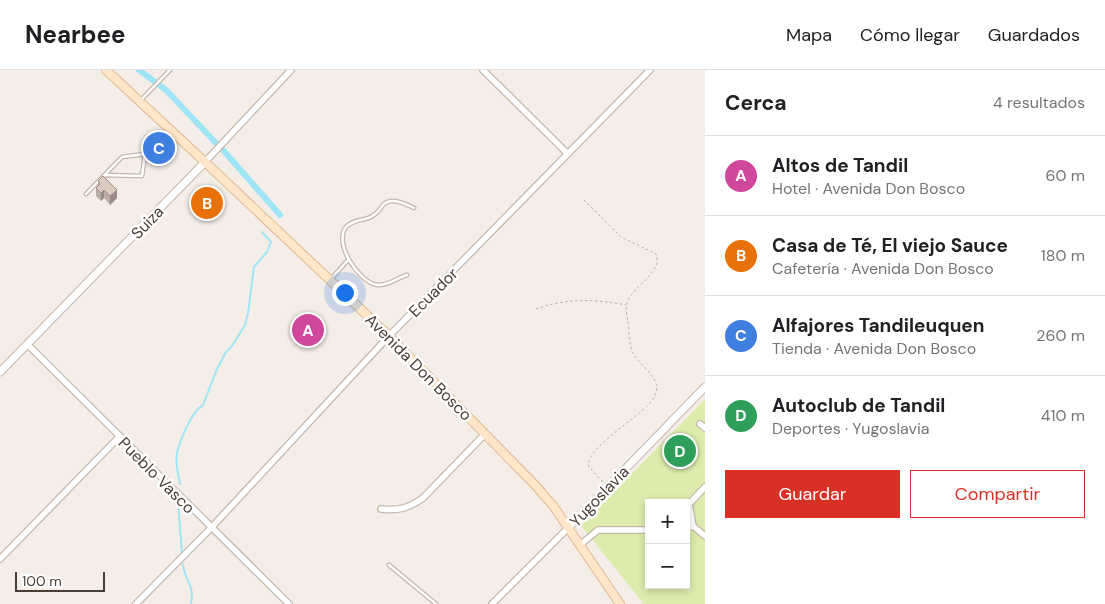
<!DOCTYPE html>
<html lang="es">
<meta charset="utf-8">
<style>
:root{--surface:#fff;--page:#f6f6f6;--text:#202124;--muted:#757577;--line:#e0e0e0;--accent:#d93025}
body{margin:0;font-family:"DM Sans",sans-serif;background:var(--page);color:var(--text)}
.controls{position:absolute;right:15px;bottom:15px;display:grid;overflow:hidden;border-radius:0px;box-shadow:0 2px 8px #0003}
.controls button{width:45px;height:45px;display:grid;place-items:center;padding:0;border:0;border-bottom:1px solid var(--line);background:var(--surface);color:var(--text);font:25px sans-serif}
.scale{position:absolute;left:15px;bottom:12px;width:90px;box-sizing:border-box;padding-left:5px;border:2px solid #493d36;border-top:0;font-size:14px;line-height:18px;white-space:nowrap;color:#493d36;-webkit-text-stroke:4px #fff;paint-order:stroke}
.you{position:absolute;left:344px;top:222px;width:18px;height:18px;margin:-12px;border:4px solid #fff;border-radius:50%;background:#1a73e8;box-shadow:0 0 0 8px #1a73e833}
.badge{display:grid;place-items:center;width:32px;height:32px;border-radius:50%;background:var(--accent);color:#fff;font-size:16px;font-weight:700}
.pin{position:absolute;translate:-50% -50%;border:2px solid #fff;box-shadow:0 1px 5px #0006}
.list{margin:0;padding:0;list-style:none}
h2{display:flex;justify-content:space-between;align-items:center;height:65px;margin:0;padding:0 20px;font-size:21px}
h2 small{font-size:16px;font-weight:400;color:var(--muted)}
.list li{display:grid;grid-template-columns:32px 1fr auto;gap:15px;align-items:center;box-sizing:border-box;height:80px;padding:0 20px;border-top:1px solid var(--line)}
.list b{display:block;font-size:19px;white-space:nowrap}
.list p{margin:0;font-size:16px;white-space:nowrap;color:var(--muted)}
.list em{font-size:16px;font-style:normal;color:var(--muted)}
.actions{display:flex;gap:10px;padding:15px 20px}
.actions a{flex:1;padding:11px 0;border:1px solid var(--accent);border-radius:0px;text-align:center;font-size:18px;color:var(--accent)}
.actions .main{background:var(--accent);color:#fff}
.map{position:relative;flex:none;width:705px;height:534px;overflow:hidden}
header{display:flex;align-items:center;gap:30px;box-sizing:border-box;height:70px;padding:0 25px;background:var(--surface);border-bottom:1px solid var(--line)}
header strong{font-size:24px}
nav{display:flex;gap:28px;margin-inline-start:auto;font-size:18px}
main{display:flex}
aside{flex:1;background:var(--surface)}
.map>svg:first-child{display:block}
.green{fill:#ddecad;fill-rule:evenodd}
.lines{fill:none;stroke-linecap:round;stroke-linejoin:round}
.stream{stroke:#a0e5f6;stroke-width:2}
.canal{stroke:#a0e5f6;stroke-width:6}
.service-casing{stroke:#c4b7ac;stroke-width:5}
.minor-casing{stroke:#c4b7ac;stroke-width:8}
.tertiary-casing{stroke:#c4b7ac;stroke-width:9}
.secondary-casing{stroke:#dcba96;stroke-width:10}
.path{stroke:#c4ac99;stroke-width:1;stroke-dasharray:2.5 2.5;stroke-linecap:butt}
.service{stroke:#fff;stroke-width:2.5}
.minor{stroke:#fff;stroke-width:5.5}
.tertiary{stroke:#fff;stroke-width:7}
.secondary{stroke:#ffe6c8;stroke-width:8}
.wall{fill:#bcaea4}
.shaded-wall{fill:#998d86}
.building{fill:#dbcabf;stroke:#998d86}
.labels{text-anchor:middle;stroke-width:5;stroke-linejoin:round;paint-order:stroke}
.street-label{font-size:16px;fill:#493d36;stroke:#fff}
</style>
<header>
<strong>Nearbee</strong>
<nav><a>Mapa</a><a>Cómo llegar</a><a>Guardados</a></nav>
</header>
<main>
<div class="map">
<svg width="705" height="534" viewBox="0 0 705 534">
<rect width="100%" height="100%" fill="#f5eee8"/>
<!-- green -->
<path class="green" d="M705,329v205h-61l-63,-78zM649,433h37v82h-37z"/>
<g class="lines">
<!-- stream -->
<path class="stream" d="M180,414c-2,-10 -5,-21 -3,-31 3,-13 15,-42 26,-48l14,-36 9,-17 6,-6 13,-21 3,-12 6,-46 13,-15 4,-10 -9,-10
M178,432l4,51
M183,494c1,16 12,20 8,40"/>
<!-- canal -->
<path class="canal" d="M139,0l27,20 50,53
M223,80l57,65"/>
<!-- service casing -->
<g class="service-casing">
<path id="service" d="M141,30l29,-30
M105,105l37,1 3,-22
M86,124l36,-37 23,-3 24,-24
M407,205c-10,3 -19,11 -30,10 -18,-3 -44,-41 -31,-58 8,-9 19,-5 28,-12 5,-3 7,-8 10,-11 8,-7 22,0 30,4
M331,209l18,-20
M389,495l47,39"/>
</g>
<!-- minor casing -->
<g class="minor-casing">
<path id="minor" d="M483,0l85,84
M205,92l86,-92
M28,275l261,259
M700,354l5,4
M381,439c18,2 28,-1 42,-11l62,-64
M693,456l12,10
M686,458l7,-2 -4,-22 16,-17
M580,475l18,-15h51
M0,489l119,-122
M136,534l75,-76 178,-192 261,-266
M492,534l76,-76"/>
</g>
<!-- tertiary casing -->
<g class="tertiary-casing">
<path id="tertiary" d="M0,302l205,-210
M568,458l137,-141"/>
</g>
<!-- secondary casing -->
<g class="secondary-casing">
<path id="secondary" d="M106,0l99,92 184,174 147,150 18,21 66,97"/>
</g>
<!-- path -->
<path class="path" d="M584,130l37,37 35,17c8,18 -24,32 -29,49 -2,5 0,13 1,19 1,8 1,18 3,26 6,21 40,30 19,55 -10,13 -68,48 -61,64l15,16
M536,239c30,-11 59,-10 90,-4"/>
<!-- service -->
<use href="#service" class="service"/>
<!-- minor -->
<use href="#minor" class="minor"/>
<!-- tertiary -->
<use href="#tertiary" class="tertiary"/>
<!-- secondary -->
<use href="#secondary" class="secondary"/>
</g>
<!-- wall -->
<path class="wall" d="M98,111l19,17 -7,7 -6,-7 -3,3 -5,-5v-8l2,-2z"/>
<!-- shaded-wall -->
<path class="shaded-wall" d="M104,120v8l-3,3v-8z
M117,120v8l-7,7v-9z"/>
<!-- building -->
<path class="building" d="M103,106l14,14 -7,6 -6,-6 -3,3 -5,-5 4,-4 -2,-3z"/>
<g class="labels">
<!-- street labels -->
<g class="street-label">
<text transform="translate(147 152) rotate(-46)" y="6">Suiza</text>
<text transform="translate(433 222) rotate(-45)" y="6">Ecuador</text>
<text transform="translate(419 297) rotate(45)" y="6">Avenida Don Bosco</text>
<text transform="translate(157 405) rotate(45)" y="6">Pueblo Vasco</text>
<text transform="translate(599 426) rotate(-46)" y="6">Yugoslavia</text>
</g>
</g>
</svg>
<div class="controls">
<button>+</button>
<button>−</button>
</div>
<div class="scale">100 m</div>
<div class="you"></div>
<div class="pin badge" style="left:308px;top:260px;background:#d1479c">A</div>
<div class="pin badge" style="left:207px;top:133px;background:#e8710a">B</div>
<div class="pin badge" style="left:159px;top:78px;background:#3f7fe0">C</div>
<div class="pin badge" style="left:680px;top:381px;background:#2e9e5b">D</div>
</div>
<aside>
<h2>Cerca<small>4 resultados</small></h2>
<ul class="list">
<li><span class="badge" style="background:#d1479c">A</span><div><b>Altos de Tandil</b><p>Hotel · Avenida Don Bosco</p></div><em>60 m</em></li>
<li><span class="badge" style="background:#e8710a">B</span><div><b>Casa de Té, El viejo Sauce</b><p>Cafetería · Avenida Don Bosco</p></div><em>180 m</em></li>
<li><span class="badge" style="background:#3f7fe0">C</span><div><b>Alfajores Tandileuquen</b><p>Tienda · Avenida Don Bosco</p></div><em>260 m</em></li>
<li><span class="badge" style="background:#2e9e5b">D</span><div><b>Autoclub de Tandil</b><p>Deportes · Yugoslavia</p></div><em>410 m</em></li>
</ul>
<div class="actions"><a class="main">Guardar</a><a>Compartir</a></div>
</aside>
</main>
